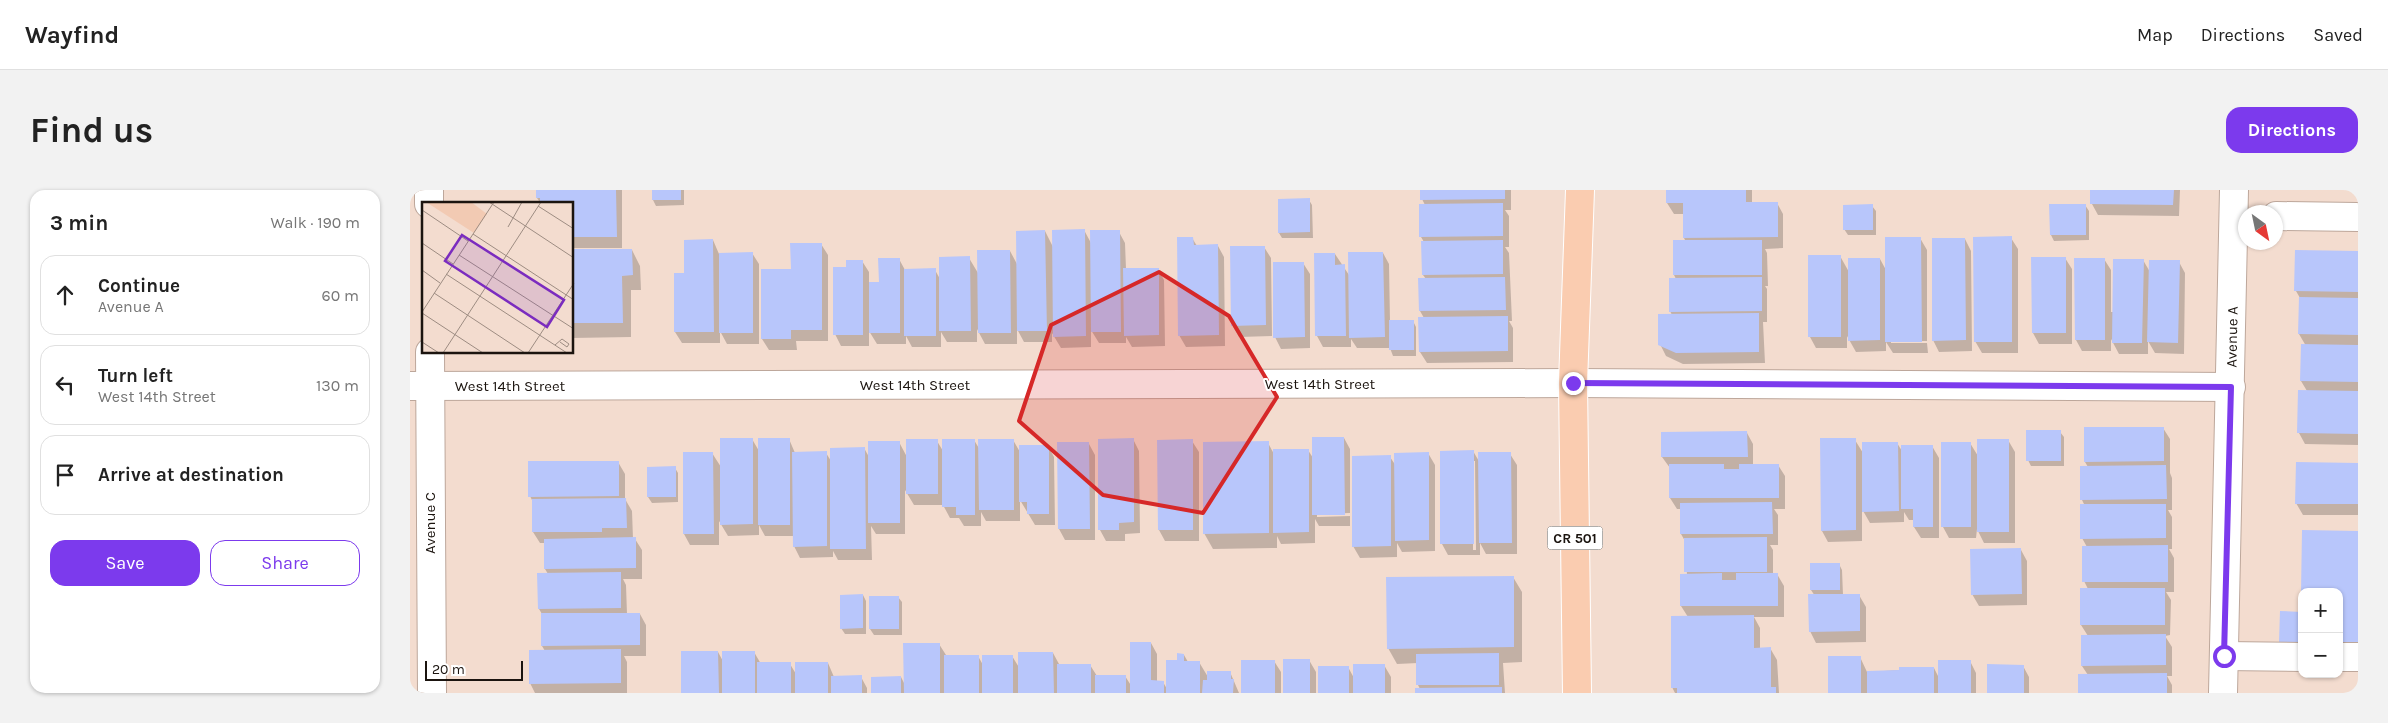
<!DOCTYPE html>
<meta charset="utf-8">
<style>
:root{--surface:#fff;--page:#f2f2f2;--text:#222;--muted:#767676;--line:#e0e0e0;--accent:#7c3aed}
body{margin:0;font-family:Karla,sans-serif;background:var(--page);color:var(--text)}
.controls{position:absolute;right:15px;bottom:15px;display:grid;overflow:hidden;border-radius:10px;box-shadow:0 1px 4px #0004}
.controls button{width:45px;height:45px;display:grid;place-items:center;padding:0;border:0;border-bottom:1px solid var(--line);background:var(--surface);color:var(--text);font:25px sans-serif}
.compass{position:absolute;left:1828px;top:15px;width:45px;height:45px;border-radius:50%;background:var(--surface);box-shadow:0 1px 4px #0004;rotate:147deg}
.scale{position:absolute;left:15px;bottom:12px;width:98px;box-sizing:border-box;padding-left:5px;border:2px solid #1b140f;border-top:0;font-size:14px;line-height:18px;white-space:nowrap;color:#1b140f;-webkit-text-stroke:4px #fff;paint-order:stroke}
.stop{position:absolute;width:15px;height:15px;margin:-11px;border:4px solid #7c3aed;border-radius:50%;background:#fff}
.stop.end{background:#7c3aed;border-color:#fff;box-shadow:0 1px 5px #0008}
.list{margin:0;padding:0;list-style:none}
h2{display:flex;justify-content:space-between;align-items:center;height:65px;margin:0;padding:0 20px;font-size:21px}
h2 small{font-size:16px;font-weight:400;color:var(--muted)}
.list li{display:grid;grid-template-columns:32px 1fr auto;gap:15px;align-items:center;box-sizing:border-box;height:80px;margin:0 10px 10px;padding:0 10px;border:1px solid var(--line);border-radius:15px}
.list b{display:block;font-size:19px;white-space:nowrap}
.list p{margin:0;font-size:16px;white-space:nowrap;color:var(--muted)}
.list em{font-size:16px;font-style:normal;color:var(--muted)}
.actions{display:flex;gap:10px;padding:15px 20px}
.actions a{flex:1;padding:11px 0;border:1px solid var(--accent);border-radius:15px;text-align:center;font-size:18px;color:var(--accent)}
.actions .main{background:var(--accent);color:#fff}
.icon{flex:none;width:28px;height:28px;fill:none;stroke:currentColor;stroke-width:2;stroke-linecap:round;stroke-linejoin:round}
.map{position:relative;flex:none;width:1948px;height:503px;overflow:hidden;border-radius:15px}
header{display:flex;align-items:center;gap:30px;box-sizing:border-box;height:70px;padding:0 25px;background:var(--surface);border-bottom:1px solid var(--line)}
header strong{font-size:24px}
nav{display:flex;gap:28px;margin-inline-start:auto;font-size:18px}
.intro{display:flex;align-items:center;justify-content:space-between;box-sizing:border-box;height:120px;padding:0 30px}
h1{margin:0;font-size:35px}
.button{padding:12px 22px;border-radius:15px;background:var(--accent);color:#fff;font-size:18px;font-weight:700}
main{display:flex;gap:30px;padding:0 30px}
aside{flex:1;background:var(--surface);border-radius:15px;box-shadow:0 1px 4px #0004}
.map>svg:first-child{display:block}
.shadow{fill:#0003;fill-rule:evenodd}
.building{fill:#b8c6fb}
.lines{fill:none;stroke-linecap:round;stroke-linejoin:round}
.minor-casing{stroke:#bda79b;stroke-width:30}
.tertiary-casing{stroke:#bda79b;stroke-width:30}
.secondary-casing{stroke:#bda79b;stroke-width:30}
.primary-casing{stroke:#fff;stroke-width:30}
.minor{stroke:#fff;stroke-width:28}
.tertiary{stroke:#fff;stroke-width:28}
.secondary{stroke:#fff;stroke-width:28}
.primary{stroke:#faccb0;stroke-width:28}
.route{stroke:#7c3aed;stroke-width:6}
.marked{fill:#d62828;fill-opacity:0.2;stroke:#d62828;stroke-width:4;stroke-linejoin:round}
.labels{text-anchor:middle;stroke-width:4;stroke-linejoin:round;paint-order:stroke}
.shield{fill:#fff;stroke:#5f5a57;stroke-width:1}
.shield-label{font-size:14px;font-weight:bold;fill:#1b140f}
.street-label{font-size:15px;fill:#1b140f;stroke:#fff}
.inset-road{fill:none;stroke:#9d8c82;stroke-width:1}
.view{fill:#7b2cbf;fill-opacity:0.15;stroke:#7b2cbf;stroke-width:2.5}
.inset-edge{fill:none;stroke:#1b140f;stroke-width:2.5}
</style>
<header>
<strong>Wayfind</strong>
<nav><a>Map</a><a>Directions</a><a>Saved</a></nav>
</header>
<div class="intro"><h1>Find us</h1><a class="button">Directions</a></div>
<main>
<aside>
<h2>3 min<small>Walk · 190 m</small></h2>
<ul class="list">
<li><svg class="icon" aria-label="ahead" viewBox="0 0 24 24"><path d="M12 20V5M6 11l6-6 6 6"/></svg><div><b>Continue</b><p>Avenue A</p></div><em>60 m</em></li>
<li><svg class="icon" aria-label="left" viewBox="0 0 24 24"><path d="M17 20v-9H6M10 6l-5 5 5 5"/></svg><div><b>Turn left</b><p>West 14th Street</p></div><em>130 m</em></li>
<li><svg class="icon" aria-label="arrive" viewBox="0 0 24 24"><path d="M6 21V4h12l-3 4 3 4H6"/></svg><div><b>Arrive at destination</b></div></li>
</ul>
<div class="actions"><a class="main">Save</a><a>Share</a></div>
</aside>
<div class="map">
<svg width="1948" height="503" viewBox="0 0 1948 503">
<rect width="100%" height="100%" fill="#f3dccf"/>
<!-- shadow -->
<path class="shadow" d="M127,0h85v58h-50v-44h-31l-4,-6z
M243,0h31v15l-28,1 -3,-6z
M1011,0h90v20h-6l4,6v31h-4l4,6 3,68h-3l4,7v34l-86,1 -7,-11 4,-34 -4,-7 6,-32 -3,-4 1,-33 -3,-5 4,-32 -3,-6z
M1257,0h85v14l25,-1 6,11v34l-18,1 2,4 1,33h-3l2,3v33h-4l2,41 -82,1 -17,-8 -6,-12 12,-29 -2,-4 6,-32 -2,-4 12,-33 -2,-4v-24h-10l-7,-11z
M1682,0h88l-1,26 -81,-1 -6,-11z
M899,10l3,5 1,33h-31l-3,-5z
M1675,15l4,6v29l-35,1 -3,-6z
M1462,16l4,5v24h-28l-4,-6z
M674,40l7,13 28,-11 6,11 1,26h32l6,11 1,66 -33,1 -6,-10v6h-27l-8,-13v17l-30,1 -9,-15v9h-28l-7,-13v15h-32l-8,-15v13h-30l-6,-10v15h-29l-6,-11v8h-29l-8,-13v15h-28l-6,-12 12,-66 15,-7 7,11v11h11l19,-24 6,11h30l5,9 29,-21 9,15 32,-22 7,13 28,-33 8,16z
M782,48l5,8h21l6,11 1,89 -39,1 -7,-12z
M1510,48l7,12v91h-36v2h36l1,10h-35l-7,-11v9l-30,1 -9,-16v12h-31l-6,-11 30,-81 9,16 31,-13 6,11z
M1601,48l7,11v104h-36l-7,-12z
M1555,49l6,12 1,100 -33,1 -6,-12z
M303,50l6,14 33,-1 7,11v80h-32l-7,-13v12h-38l-7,-11 10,-58z
M411,54l7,11v86h-32l1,9h-28l-7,-11 30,-69z
M854,57l7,11 1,78 -33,1 -7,-12z
M222,60l8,16 1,24h-10v47l-59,1v-87z
M1948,62v193l-53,-1 -6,-11 8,-42 -6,-10 5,-35 -7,-12 1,-36 -4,-7z
M973,63l6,11 1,58 23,-1 3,6v29h-23l-3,-8h-33l-6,-9v8h-28l-6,-11 18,-82 14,21z
M1655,68l7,11v75h-33l-6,-11z
M1694,69l7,11v42h2l30,-52 7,12 29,-10 6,11 -1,81 -29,-1 -7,-12v13h-29l-8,-15v12h-29l-6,-11z
M893,73l7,11v74l-29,1 -6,-12z
M1753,238l7,11v34l2,5v32h-4l4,7v32h-3l5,9v34h-8l5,8 -1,35 -5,1 7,11v29h-5l5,9v8h-93l9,-18 -6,-9 6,-30 -7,-11 7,-36 -4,-8 3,-34 -5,-9 3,-32 -3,-6 6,-33 -3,-5z
M1650,242l4,5v29h-33l-3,-6z
M1337,243l6,11v21h25l7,11v33h-11l4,6v30h-8l3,5v24h4l7,12v31h-30l6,11v21l10,-1 7,12 2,33h-104l-3,-6 16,-70 -7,-11 6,-31 -2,-34 -4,-7v-25h-4l-7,-11v-30l-8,-11z
M934,248l6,11v64l-33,1v3l33,-1v10h-31l-4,-7v24l-34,1 -4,-8v12l-64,1 -9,-16 64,-90 6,11 34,-4 5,8z
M342,249l7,12 30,-12 6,14h31l5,8 33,-13 5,9 30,-15 8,15 30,-16 6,10 31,-11 6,10 33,-10 7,12 28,-6 6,11 1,68h-20l-15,-25v21h-34l-5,-9v14h-17l-5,-8h-9l-7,-13h-29l-9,-15v44h-29l-5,-8 1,34h-34l-5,-9v6l-33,1 -6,-12v-10h-29l-6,-11v10l-31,1 -9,-15v24h-29l-6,-11 28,-81 9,14z
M723,249l6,12 1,82 -15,1v7h-19l-6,-11z
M1445,250l8,13 34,-10 5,8 30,-5 7,12v80h-18l-7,-11v-7h-5l-5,-8v10l-34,1 -8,-14v32l-34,1 -6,-11z
M1598,250l7,12v91h-31l-7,-14 -1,9h-27l-6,-11 -1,-84h28l8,13z
M782,251l7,11v89h-34l-6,-11z
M679,254l6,11v85h-30l-6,-11z
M1063,261l7,12 30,-9 7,11v89h-31l-6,-11v12h-32l-6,-11zM1063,271h2l1,89h-3z
M1018,263l7,12v86l-33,1 -5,-9v14l-37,1 -7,-12 37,-89 6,9z
M208,272l7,12v25l7,12 1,28h2l7,11v29h-19l3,6 1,29h13l6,11v31h-22l3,6v31h-92l-5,-10 15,-32 -3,-5v-32l-3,-5 9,-35 -3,-5v-26h-5l-7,-11v-30l-3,-6z
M1948,274v51h-55l-7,-12z
M265,278l3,5v29l-26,1 -4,-6z
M1611,360l6,11v44l-48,1 -7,-12z
M1429,374l3,6 1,25h16l7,12v35l-50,1 -6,-12 5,-35 -4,-6z
M1103,387l9,15v70l-19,1 2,30h-89l4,-4 -2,-4v-22l-21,1 -9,-16z
M453,405l3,6v33h-21l-4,-6z
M488,407l4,5v33h-28l-4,-6z
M741,453l6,11v28h6l4,7 11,-28 6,-6 4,7h11l9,15 22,-5 9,21h-367l29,-16 4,8 34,-41 7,11 32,1 5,9 29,-9 8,13 33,-16 6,11 31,1 7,11h28l7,11z
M308,462l6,11 30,-11 7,12h29l6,10 32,-11 6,14h27l6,11v5h-185z
M1450,467l7,15 67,-4 5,10 31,-17 6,12v20h-147z
M899,470l7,12v21h-32z
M864,471l7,11v21h-39z
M974,475l7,12v16h-71l28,-26 6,11z
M1613,476l6,11v16h-41z"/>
<!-- building -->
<path class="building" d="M126,0h80l1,47h-45v-33h-32v-6h-4z
M242,0h29v10h-29z
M1010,0h85v9l-85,1z
M1256,0h80v12h32v35l-95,1v-35h-17z
M1680,0h84l-1,15 -83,-1z
M900,8v34l-32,1v-34z
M1093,13v33l-84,1v-33z
M1463,14v26h-30v-25z
M1639,14h37v31h-36z
M675,39l1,107 -33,1 -1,-107z
M635,40l2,101h-30l-1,-100z
M680,40h30l1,102h-30z
M1602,46v106h-38l-1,-105z
M767,47h16l1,8 24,-1 1,91 -41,1z
M1475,47h36l1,105h-37z
M1522,48h33l1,102 -34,1z
M303,49l1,93h-40v-59h10v-33z
M1093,50v34l-81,1 -1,-34z
M1263,50h89v35h-89z
M380,53h32v87h-31v9h-30v-70h30z
M820,56h35l1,79 -35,1z
M162,59h60l1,26 -11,1 1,47h-51z
M567,60h33l1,83h-33z
M1885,60l63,1v41l-64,-1z
M343,62v81h-34v-80z
M938,62h35l2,85 -36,1z
M904,63h21v12l10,-1 1,72h-31z
M1398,65h33v82h-33z
M560,66l1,75h-32v-74z
M1621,67h35v76h-34z
M468,68h22v75h-31v-51h10z
M1438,68h32v82l-32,1z
M1664,68h31v82h-30z
M1703,69h31l-2,84h-30z
M436,70h17v75h-30v-68h13z
M1739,70h31l-2,83 -31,-1z
M863,72h31l1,75 -32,1z
M526,78v68h-32v-67z
M713,78h36v67l-35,1z
M1095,87l1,33 -87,1 -1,-33z
M1352,87v34l-93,1v-34z
M1889,107l59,1v37l-60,-1z
M1349,123v39l-83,1 -18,-8v-31z
M1098,126v35l-89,1 -1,-35z
M979,130h25v30h-25z
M1891,154l57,1v37l-58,-1z
M1888,200l60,1v43l-61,-1z
M1674,237h80v34l-80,1z
M1616,240h35v31h-35z
M1337,241l1,26h-87v-25z
M902,247h32l1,78h-33z
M310,248h33v86l-33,1z
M348,248h32v87h-32z
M724,248v84l-15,1v7h-21v-91z
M1410,248h36v92l-35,1z
M496,249h32v55h-32z
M532,249h33v76h-19v-8h-14z
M568,249h36v71h-35z
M783,249v91h-35l-1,-90z
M1567,249h32v93h-32z
M458,251h32v82h-32z
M859,251v92l-66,1v-92z
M647,252h32l1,87h-32z
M1452,252h36l1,69 -37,1z
M1531,252h30v85h-30z
M609,255h30v69h-22v-12h-8z
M1491,255h32v82h-20v-18h-12z
M455,257l1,102h-36v-101z
M863,259h36v83l-36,1z
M1064,260v94h-34v-93z
M417,261v95l-34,1 -1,-95z
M273,262h30l1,82h-31z
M1019,262v88l-34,1 -1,-88z
M1068,262h33l1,91h-33z
M981,265v91l-39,1v-91z
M118,271h91v35l-91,1z
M1886,272l62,1v41h-63z
M1259,274h55v5h15v-5h40v34h-110z
M1756,275l1,34 -87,1v-34z
M266,276v31h-29v-30z
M216,308l1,30h-25v4h-70v-33z
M1362,312l1,32h-93v-31z
M1670,314h86v34l-86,1z
M1892,340l56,1v112h-19v-51h-38z
M226,347v31l-92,1v-30z
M1357,347v35h-83v-34z
M1758,355v37h-86v-36z
M1611,358l1,46 -51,1 -1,-46z
M1400,373h30v27h-30z
M211,382v36l-83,1 -1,-36z
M1312,383v7h14v-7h42v33h-98v-32z
M1104,386v71l-127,2 -1,-72z
M1670,398h85v37h-85z
M453,404v34l-23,1v-34z
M1398,404h52v37l-51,1z
M459,406h30v33h-30z
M1870,421l22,1v31l-23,-1z
M131,423h99v32l-99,1z
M1344,425v33l17,-1v40h5v6h-99v-5h-6v-72z
M1756,444v31l-85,1v-31z
M720,452h21v38l13,1v12h-34z
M493,453h37v50h-36z
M211,459v34l-92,1v-34z
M271,461h37l1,42h-38z
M312,461h33v42h-33z
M608,462h35l1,41h-36z
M767,463l7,1v7h16v32h-34v-33h11z
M1089,463v32h-83v-31z
M534,465h35v38h-35z
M572,465h31v38h-31z
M1418,466h33v37h-33z
M873,469h27v34h-27z
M831,470h34v33h-34z
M1528,470h33v33h-33z
M347,472h34v31h-34z
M385,472h33v31h-33z
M647,474h34v29h-34z
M943,474h32v29h-32z
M1577,474l37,1v28h-37z
M908,476h31v27h-31z
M1489,477h35v26h-67v-22l32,-1z
M797,481h24v8h3l-1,14h-31l1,-13h4z
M1757,483v20h-89v-19z
M452,485v18h-31v-17z
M685,485h31v18h-31z
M491,486v17h-30v-16z
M1092,497v6h-87v-5z"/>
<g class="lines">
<!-- minor casing -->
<g class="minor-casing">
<path id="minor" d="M1866,26l82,1
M0,196l1163,-3 658,4
M1814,466l78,1
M1929,467h19"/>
</g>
<!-- tertiary casing -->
<g class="tertiary-casing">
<path id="tertiary" d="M1813,503l11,-503"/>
</g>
<!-- secondary casing -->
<g class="secondary-casing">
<path id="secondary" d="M19,0v14
M20,162l2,341"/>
</g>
<!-- primary casing -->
<g class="primary-casing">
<path id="primary" d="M1167,503l-4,-310 7,-193"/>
</g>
<!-- minor -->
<use href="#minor" class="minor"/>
<!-- tertiary -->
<use href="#tertiary" class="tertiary"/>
<!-- secondary -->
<use href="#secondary" class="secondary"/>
<!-- primary -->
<use href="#primary" class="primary"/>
</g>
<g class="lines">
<!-- route -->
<path class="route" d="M1163,193l658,4 -7,269"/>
</g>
<!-- marked area -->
<path class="marked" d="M749,82l70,44 48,81 -74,116 -100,-18 -84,-74 32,-96z"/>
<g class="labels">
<!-- shield labels -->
<rect class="shield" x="1137.5" y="336.5" width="55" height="23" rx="4"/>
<g class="shield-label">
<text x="1165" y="353">CR 501</text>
</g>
<!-- street labels -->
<g class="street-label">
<text transform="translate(1822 147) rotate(-89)" y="5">Avenue A</text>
<text x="910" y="199">West 14th Street</text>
<text x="505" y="200">West 14th Street</text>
<text x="100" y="201">West 14th Street</text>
<text transform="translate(20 333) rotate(-90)" y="5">Avenue C</text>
</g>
</g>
<!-- overview -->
<g transform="translate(12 12)">
<rect width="151" height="151" fill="#f3dccf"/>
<path d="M4,0h45l16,12 -13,19z" fill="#f2cab3"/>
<path class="inset-road" d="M67,0l85,56M116,4l36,23M0,8l46,31M86,25l14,-25M51,32l101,66M0,41l31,21M37,53l115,74M0,68l18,13M24,72l121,79M12,91l91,60M0,110l72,-110M0,111l61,40M0,140l17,11M133,143l7,-6 7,5 -2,3 -7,-5M21,151l98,-151M106,151l46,-70"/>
<path class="view" d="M40,33l102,65 -17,27 -102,-66z"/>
<rect width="151" height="151" class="inset-edge"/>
</g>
</svg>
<div class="controls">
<button>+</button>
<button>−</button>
</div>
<svg class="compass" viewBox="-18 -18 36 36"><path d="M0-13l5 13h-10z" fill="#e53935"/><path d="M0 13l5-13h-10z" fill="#767676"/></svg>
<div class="scale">20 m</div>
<div class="stop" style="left:1814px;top:466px"></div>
<div class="stop end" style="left:1163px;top:193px"></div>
</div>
</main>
